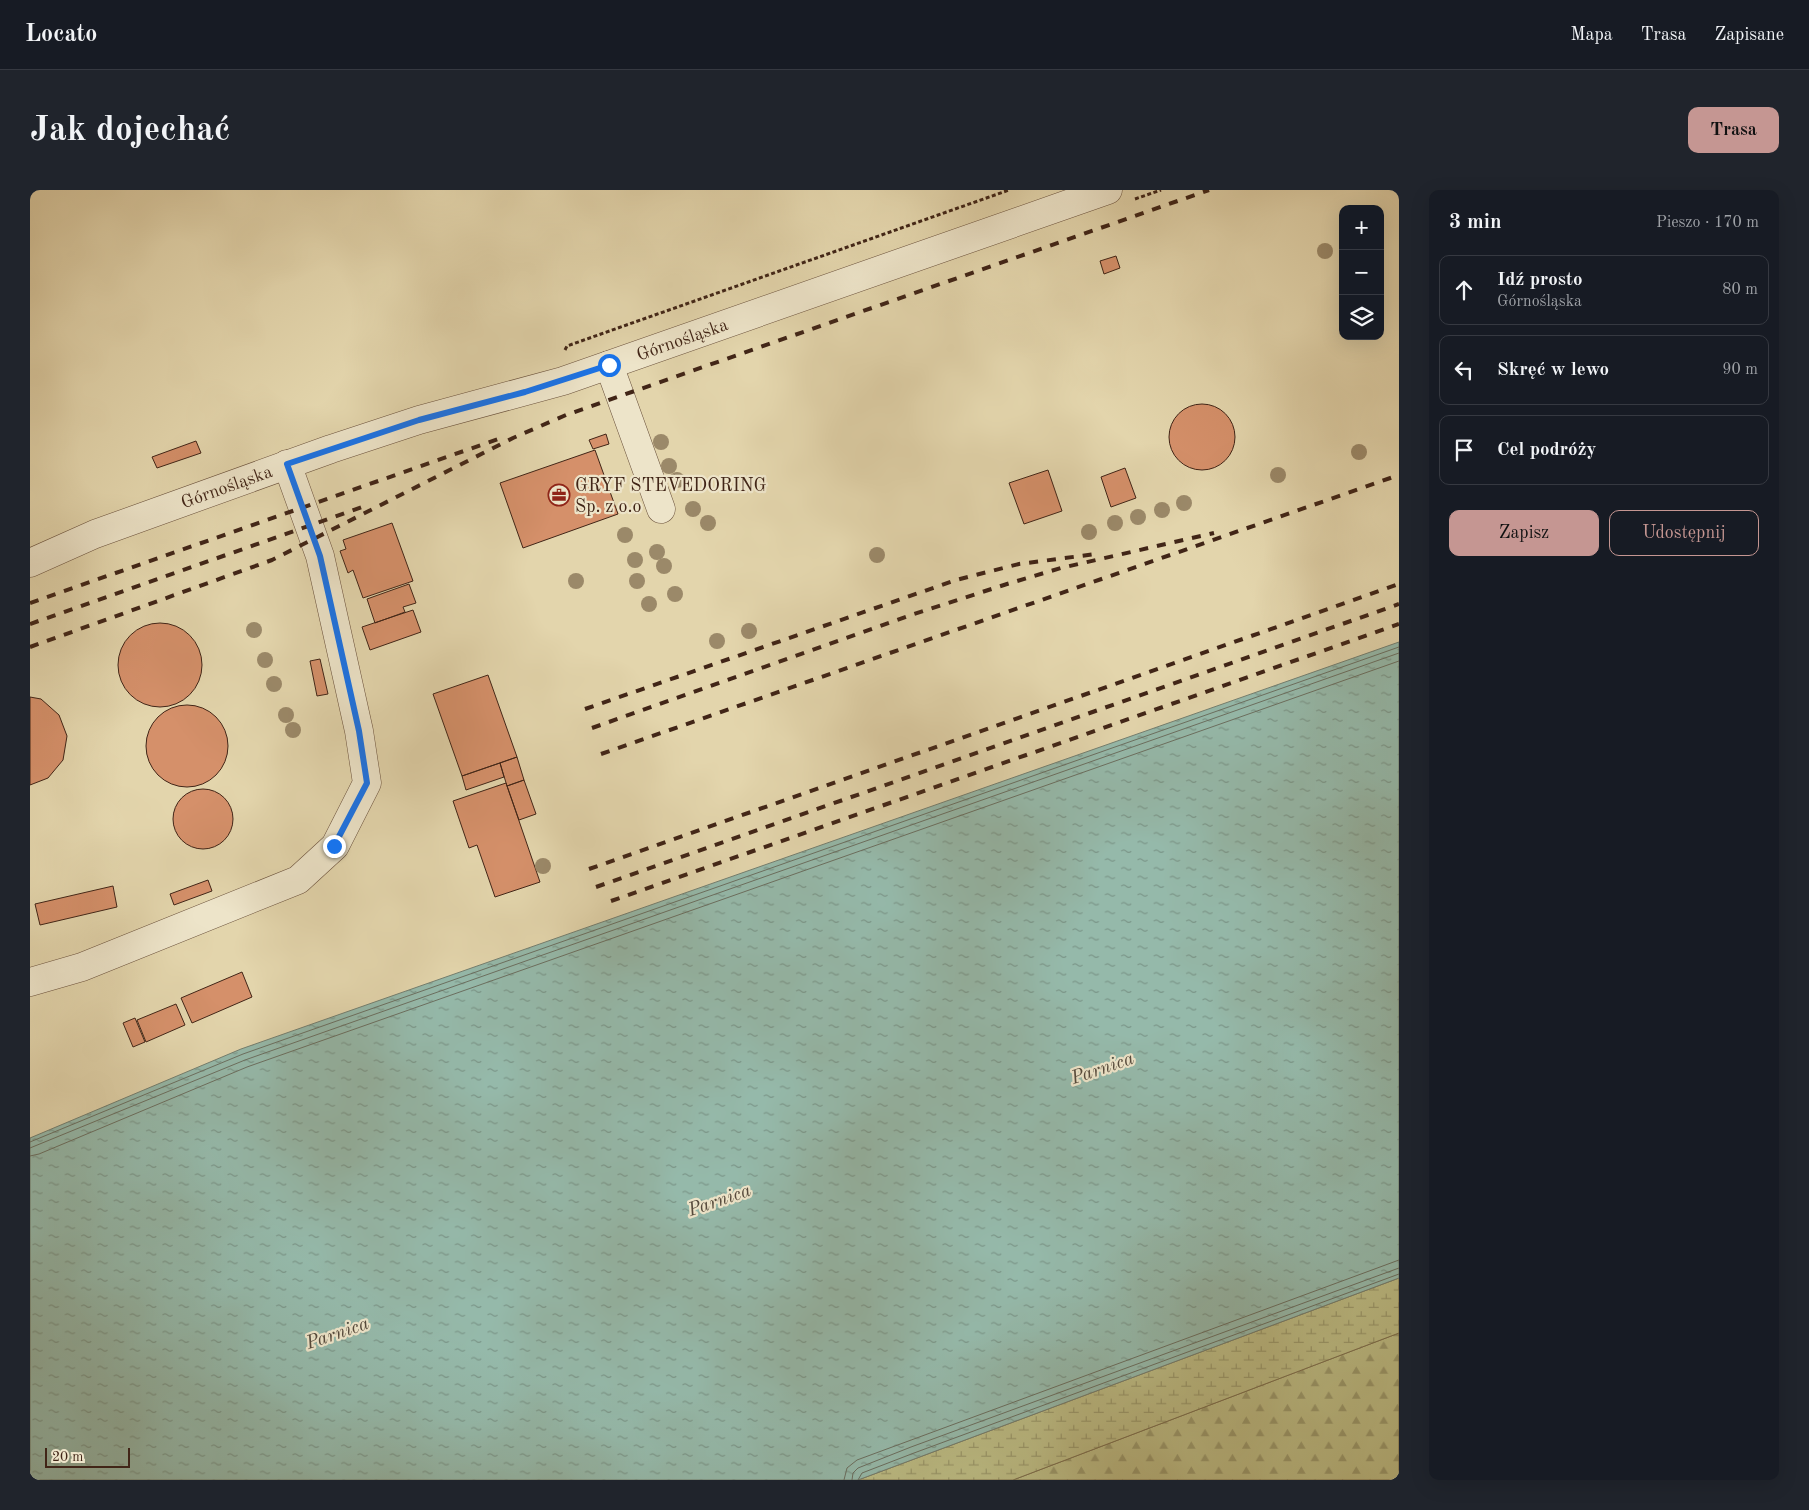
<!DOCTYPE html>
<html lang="pl">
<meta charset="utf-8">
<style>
:root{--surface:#171b24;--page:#20242c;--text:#f1f3f6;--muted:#9ea1a6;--line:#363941;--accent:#c59692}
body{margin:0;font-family:"Old Standard TT",serif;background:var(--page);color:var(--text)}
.controls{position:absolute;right:15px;top:15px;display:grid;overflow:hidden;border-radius:10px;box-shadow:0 5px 20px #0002}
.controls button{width:45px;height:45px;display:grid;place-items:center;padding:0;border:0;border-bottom:1px solid var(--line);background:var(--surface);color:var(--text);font:25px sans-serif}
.scale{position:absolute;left:15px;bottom:12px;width:85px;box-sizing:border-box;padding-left:5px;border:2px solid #412517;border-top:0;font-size:14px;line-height:18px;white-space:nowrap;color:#412517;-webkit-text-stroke:4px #ede4c9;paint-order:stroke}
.stop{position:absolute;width:15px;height:15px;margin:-11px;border:4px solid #1a73e8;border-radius:50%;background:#fff}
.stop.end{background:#1a73e8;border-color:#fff;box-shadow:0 1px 5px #0008}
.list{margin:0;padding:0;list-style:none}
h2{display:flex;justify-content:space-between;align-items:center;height:65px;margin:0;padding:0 20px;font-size:21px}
h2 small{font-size:16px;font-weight:400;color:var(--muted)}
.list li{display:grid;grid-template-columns:32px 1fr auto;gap:15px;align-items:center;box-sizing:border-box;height:70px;margin:0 10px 10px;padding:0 10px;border:1px solid var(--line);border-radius:10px}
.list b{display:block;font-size:19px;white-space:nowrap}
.list p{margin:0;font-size:16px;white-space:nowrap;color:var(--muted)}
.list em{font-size:16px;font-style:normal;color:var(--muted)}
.actions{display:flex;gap:10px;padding:15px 20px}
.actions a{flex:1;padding:11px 0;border:1px solid var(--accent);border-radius:10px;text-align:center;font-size:18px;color:var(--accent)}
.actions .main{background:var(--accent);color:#111}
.icon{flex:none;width:28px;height:28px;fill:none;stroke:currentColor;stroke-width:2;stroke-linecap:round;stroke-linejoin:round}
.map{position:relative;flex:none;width:1369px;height:1290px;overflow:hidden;border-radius:10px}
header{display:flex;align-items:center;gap:30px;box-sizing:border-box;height:70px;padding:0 25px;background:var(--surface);border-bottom:1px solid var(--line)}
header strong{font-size:24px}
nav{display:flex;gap:28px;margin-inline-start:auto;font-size:18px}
.intro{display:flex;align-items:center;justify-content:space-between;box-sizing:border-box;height:120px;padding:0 30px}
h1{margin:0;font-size:35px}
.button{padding:12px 22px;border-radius:10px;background:var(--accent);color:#111;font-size:18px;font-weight:700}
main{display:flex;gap:30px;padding:0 30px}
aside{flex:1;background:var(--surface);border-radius:10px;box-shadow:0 5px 20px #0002}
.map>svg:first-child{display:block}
.forest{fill:url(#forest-firs);stroke:#7e704e}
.wetland{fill:url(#wetland-marsh);stroke:#7e704e}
.water{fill:url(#water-ripples);stroke:#737e6f}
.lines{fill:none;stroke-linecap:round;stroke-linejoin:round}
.shore{stroke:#6b6f60;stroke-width:1}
.building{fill:#d5906a;stroke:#412517}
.minor-casing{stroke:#6a513c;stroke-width:29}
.path{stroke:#412517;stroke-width:3;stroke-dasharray:4 2.5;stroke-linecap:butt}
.minor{stroke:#ede4c9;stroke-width:28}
.rail{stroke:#412517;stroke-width:4;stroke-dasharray:9 9;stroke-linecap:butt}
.tree{fill:#9b8969}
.route{stroke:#1a73e8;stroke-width:6}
.labels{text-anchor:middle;stroke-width:4.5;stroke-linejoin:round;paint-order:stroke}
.street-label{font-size:18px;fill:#412517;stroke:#ede4c9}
.poi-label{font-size:18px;fill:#412517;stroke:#ede4c9;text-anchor:start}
.water-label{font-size:19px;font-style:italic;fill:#564a3c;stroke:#ede4c9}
</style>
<header>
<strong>Locato</strong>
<nav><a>Mapa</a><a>Trasa</a><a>Zapisane</a></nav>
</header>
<div class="intro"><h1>Jak dojechać</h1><a class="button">Trasa</a></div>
<main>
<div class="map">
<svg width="1369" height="1290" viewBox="0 0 1369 1290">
<defs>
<pattern id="forest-firs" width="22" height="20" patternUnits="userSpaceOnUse" patternTransform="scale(1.25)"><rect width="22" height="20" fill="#bbbb84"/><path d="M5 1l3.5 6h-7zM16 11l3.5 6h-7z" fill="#9a986b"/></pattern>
<pattern id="wetland-marsh" width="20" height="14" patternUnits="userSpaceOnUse" patternTransform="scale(1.25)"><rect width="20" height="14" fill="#bbbb84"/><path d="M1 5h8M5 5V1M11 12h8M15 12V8" fill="none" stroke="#9a986b"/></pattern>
<pattern id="water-ripples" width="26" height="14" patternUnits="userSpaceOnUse" patternTransform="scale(1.25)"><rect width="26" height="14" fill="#95b9aa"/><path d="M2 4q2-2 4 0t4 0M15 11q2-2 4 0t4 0" fill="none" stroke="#7b9689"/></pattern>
</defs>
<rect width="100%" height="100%" fill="#e3d5ac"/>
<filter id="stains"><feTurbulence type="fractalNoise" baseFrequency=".004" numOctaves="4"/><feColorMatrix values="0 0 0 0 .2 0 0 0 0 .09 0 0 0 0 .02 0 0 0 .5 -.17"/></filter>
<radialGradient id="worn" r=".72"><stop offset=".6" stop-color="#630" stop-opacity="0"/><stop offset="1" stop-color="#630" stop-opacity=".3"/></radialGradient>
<!-- forest -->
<path class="forest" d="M1369,1143v147h-386z"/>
<!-- wetland -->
<path class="wetland" d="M1369,1088v55l-386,147h-155z"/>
<!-- water -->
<path class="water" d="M1369,452v636l-541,202h-828v-342l211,-89z"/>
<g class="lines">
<!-- shore -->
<path class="shore" d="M0,952l213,-88 1156,-407
M0,958l215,-88 1154,-407
M0,966l9,-2 208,-87 1152,-406
M814,1290l3,-12 10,-8 542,-200
M822,1290l1,-7 5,-5 53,-21 488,-179
M828,1290l4,-7 52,-20 485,-179"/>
</g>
<!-- building -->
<path class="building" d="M1086,66l4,12 -16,6 -4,-13z
M1139 247a33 33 0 1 1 66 0a33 33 0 1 1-66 0Z
M576,244l3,10 -16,5 -4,-9z
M166,251l5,12 -44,15 -5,-11z
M565,260l23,64 -95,34 -23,-65z
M1095,278l11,30 -25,9 -10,-30z
M1018,280l14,41 -38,13 -15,-41z
M362,333l21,58 -50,17 -10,-28 -5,3 -8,-22 6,-2 -3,-9z
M379,394l7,19 -13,4 2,5 -30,11 -8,-24z
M383,420l8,22 -51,18 -8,-23z
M88 475a42 42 0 1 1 84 0a42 42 0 1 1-84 0Z
M290,469l8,35 -11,2 -7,-35z
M458,485l29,82 -55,19 -29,-82z
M0,507l11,2 18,16 8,21 -4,24 -15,18 -18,7z
M116 556a41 41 0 1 1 82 0a41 41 0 1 1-82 0Z
M487,567l7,23 -17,6 -7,-23z
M470,573l4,14 -38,13 -4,-14z
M494,590l12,34 -17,6 -12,-34z
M476,593l34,99 -45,15 -18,-52 -8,3 -16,-47z
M143 629a30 30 0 1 1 60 0a30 30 0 1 1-60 0Z
M178,690l4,11 -38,14 -4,-11z
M83,696l4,21 -77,18 -5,-21z
M212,782l10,25 -60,26 -11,-25z
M146,814l9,21 -39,17 -9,-22z
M105,828l10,24 -12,5 -10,-24z"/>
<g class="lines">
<!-- minor casing -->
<g class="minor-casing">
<g id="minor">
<path d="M579,175l52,144"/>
<path id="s1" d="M0,373l65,-29 236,-85 88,-29 144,-39 545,-191"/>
<path d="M0,792l52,-15 216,-87 37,-34 32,-63 -8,-52 -39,-175 -33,-92"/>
</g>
</g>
<!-- path -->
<path class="path" d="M1105,9l26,-9
M535,160l2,-4 442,-156"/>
<!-- minor -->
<use href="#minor" class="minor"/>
<!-- rail -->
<path class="rail" d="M0,413l471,-165
M0,434l338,-119
M0,457l242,-87 241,-122 53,-23 643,-225
M555,519l371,-129 63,-16 77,-10
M562,538l322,-114 93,-30 54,-16 153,-35
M571,564l798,-279
M559,679l810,-285
M566,697l803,-283
M581,711l788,-277"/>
</g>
<!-- trees -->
<g class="tree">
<circle cx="1295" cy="61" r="8"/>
<circle cx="631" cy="252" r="8"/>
<circle cx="1329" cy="262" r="8"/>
<circle cx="639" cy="276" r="8"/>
<circle cx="1248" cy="285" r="8"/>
<circle cx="647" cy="290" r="8"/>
<circle cx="1154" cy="313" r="8"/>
<circle cx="663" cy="319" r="8"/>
<circle cx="1132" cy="320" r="8"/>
<circle cx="1108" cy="327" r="8"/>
<circle cx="678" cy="333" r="8"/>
<circle cx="1085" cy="333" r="8"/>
<circle cx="1059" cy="342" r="8"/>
<circle cx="595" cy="345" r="8"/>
<circle cx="627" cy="362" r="8"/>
<circle cx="847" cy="365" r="8"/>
<circle cx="605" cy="370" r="8"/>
<circle cx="634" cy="376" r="8"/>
<circle cx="546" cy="391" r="8"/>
<circle cx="607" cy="391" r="8"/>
<circle cx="645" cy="404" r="8"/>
<circle cx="619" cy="414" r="8"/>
<circle cx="224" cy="440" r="8"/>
<circle cx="719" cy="441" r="8"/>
<circle cx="687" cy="451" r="8"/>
<circle cx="235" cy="470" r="8"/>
<circle cx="244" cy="494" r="8"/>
<circle cx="256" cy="525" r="8"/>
<circle cx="263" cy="540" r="8"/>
<circle cx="513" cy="676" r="8"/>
</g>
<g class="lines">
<!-- route -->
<path class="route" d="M304,656l33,-63 -8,-52 -39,-175 -33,-92 132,-44 106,-28 84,-27"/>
</g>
<!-- icons -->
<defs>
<g id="office-ring" transform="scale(1.125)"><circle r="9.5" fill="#ede4c9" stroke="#8f2418" stroke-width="1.5"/><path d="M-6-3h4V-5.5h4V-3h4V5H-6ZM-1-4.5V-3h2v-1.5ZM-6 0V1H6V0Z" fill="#8f2418"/></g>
</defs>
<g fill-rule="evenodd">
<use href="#office-ring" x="529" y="305"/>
</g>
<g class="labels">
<!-- street labels -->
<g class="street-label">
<text dy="6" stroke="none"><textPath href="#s1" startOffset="690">Górnośląska</textPath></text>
<text dy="6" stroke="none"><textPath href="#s1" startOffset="211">Górnośląska</textPath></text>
</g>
<!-- poi labels -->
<g class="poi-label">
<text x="545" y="301">GRYF STEVEDORING<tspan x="545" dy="21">Sp. z o.o</tspan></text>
</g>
<!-- water labels -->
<g class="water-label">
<text transform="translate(1072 877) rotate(-19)" y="7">Parnica</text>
<text transform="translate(689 1009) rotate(-19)" y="7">Parnica</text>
<text transform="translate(307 1142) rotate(-19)" y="7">Parnica</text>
</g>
</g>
<rect width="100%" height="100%" filter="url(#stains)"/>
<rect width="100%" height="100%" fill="url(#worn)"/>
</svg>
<div class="controls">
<button>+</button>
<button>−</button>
<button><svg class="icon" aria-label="layers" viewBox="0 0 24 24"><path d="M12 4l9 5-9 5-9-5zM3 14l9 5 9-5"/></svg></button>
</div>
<div class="scale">20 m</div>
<div class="stop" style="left:579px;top:175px"></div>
<div class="stop end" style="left:304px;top:656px"></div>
</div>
<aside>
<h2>3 min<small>Pieszo · 170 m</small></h2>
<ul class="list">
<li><svg class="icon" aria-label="ahead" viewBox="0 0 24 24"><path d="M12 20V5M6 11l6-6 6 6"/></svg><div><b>Idź prosto</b><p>Górnośląska</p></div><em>80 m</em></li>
<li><svg class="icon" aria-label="left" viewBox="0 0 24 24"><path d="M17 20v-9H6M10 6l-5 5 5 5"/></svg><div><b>Skręć w lewo</b></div><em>90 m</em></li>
<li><svg class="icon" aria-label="arrive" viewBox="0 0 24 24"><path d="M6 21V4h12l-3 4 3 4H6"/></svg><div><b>Cel podróży</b></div></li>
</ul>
<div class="actions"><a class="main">Zapisz</a><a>Udostępnij</a></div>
</aside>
</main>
